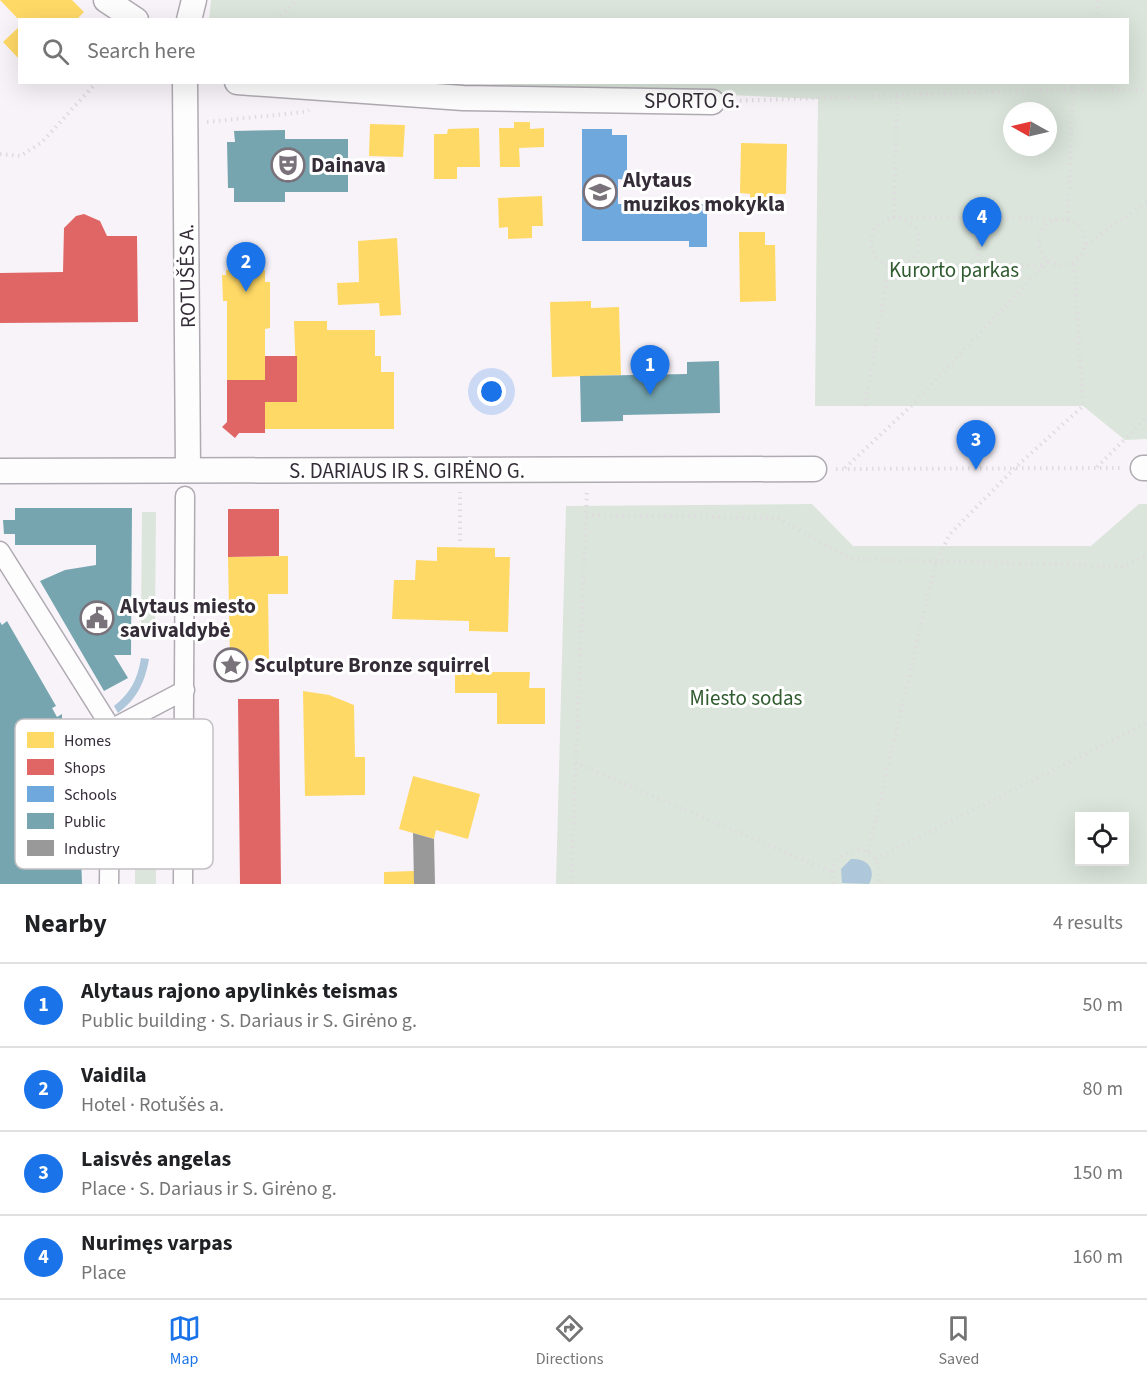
<!DOCTYPE html>
<meta charset="utf-8">
<style>
:root{--surface:#fff;--page:#f2f2f2;--text:#202124;--muted:#757577;--line:#e0e0e0;--accent:#1a73e8}
body{margin:0;font-family:"Source Sans 3",sans-serif;background:var(--page);color:var(--text)}
.controls{position:absolute;right:18px;bottom:18px;display:grid;overflow:hidden;border-radius:0px;box-shadow:0 6px 24px #0002}
.controls button{width:54px;height:54px;display:grid;place-items:center;padding:0;border:0;border-bottom:2px solid var(--line);background:var(--surface);color:var(--text);font:30px sans-serif}
.compass{position:absolute;left:1003px;top:102px;width:54px;height:54px;border-radius:50%;background:var(--surface);box-shadow:0 6px 24px #0002;rotate:278deg}
.you{position:absolute;left:492px;top:392px;width:21px;height:21px;margin:-15px;border:4px solid #fff;border-radius:50%;background:#1a73e8;box-shadow:0 0 0 9px #1a73e833}
.badge{display:grid;place-items:center;width:39px;height:39px;border-radius:50%;background:var(--accent);color:#fff;font-size:20px;font-weight:700}
.pin{position:absolute;translate:-50% -50px;filter:drop-shadow(0 2px 3px #0008)}
.pin::after{content:'';position:absolute;top:32px;width:21px;height:18px;background:inherit;clip-path:polygon(0 0,100% 0,50% 100%)}
.list{margin:0;padding:0;list-style:none}
h2{display:flex;justify-content:space-between;align-items:center;height:78px;margin:0;padding:0 24px;font-size:26px}
h2 small{font-size:20px;font-weight:400;color:var(--muted)}
.list li{display:grid;grid-template-columns:39px 1fr auto;gap:18px;align-items:center;box-sizing:border-box;height:84px;padding:0 24px;border-top:2px solid var(--line)}
.list b{display:block;font-size:22px;white-space:nowrap}
.list p{margin:0;font-size:20px;white-space:nowrap;color:var(--muted)}
.list em{font-size:20px;font-style:normal;color:var(--muted)}
.icon{flex:none;width:33px;height:33px;fill:none;stroke:currentColor;stroke-width:2;stroke-linecap:round;stroke-linejoin:round}
.map{position:relative;flex:none;width:1147px;height:884px;overflow:hidden}
.search{position:absolute;background:var(--surface);box-shadow:0 6px 24px #0002;left:18px;right:18px;top:18px;height:66px;display:flex;align-items:center;gap:15px;box-sizing:border-box;padding:0 21px;border-radius:0px;color:var(--muted);font-size:22px}
.sheet{height:414px;background:var(--surface)}
nav{display:flex;justify-content:space-around;align-items:center;box-sizing:border-box;height:84px;border-top:2px solid var(--line);background:var(--surface);font-size:16px;color:var(--muted)}
nav a{display:grid;justify-items:center;gap:3px}
nav .on{color:var(--accent)}
.map>svg:first-child{display:block}
.green{fill:#dbe5db;fill-rule:evenodd}
.water{fill:#aec7db}
.homes{fill:#ffd966}
.shops{fill:#e06666}
.schools{fill:#6fa8dc}
.public{fill:#76a5af}
.industry{fill:#999}
.lines{fill:none;stroke-linecap:round;stroke-linejoin:round}
.pedestrian-casing{stroke:#b0aab2;stroke-width:21}
.minor-casing{stroke:#b0aab2;stroke-width:27}
.path{stroke:#dedcde;stroke-width:4;stroke-dasharray:1.5 4.5;stroke-linecap:butt}
.pedestrian{stroke:#fefdfe;stroke-width:18}
.minor{stroke:#fefdfe;stroke-width:24}
.labels{text-anchor:middle;stroke-width:6;stroke-linejoin:round;paint-order:stroke}
.street-label{font-size:21px;fill:#342c37;stroke:#fff}
.poi-label{font-size:21px;font-weight:bold;fill:#342c37;stroke:#fff;text-anchor:start}
.park-label{font-size:21px;fill:#305b2f;stroke:#fff}
.key{fill:#fff;stroke:#c2c0c3;stroke-width:1.5}
.key-label{font-size:16px;fill:#342c37}
</style>
<div class="map">
<svg width="1147" height="884" viewBox="0 0 1147 884">
<rect width="100%" height="100%" fill="#f8f3f9"/>
<!-- green -->
<path class="green" d="M211,0h936v439l-22,1 -42,-34h-268l3,-307 -353,-16 663,-1v-62h-919zM1012,111h36v36h-36z
M812,504l41,42h238l48,-42h8v380h-591l10,-378zM1080,816h44v46h-44z
M142,512h14l-1,112 -14,-1z
M135,858h21v26h-21z"/>
<!-- water -->
<path class="water" d="M141,658l8,1c-4,23 -12,40 -31,54l-4,-7c17,-13 24,-28 27,-48z
M851,859c16,-1 26,10 18,25l-27,-1 -1,-14z"/>
<!-- homes -->
<path class="homes" d="M0,0h72l12,12 -8,8h-57z
M20,26v34l-17,-18z
M514,122h16v7l14,-1v19l-25,1 1,19h-20l-1,-39h15z
M370,124l35,1 -2,32 -34,-1z
M479,128l1,39h-23v12h-23v-45h13l1,-5z
M741,143l46,1 -1,50h-12v14l-24,-1v-13l-10,-1z
M542,196l1,30h-11v12l-24,1v-12l-9,1 -1,-30z
M739,232h26v13h10l1,56 -36,1z
M397,238l4,77 -21,1 -1,-13 -41,2 -1,-22 22,-1 -1,-41z
M226,270h39v12h5v46l-5,1v51h-38v-79h-4l-1,-26h4z
M591,301v7l28,-1 2,68 -69,2 -2,-75z
M294,321h33v9h48v26h6v16h13v57h-129v-27h32z
M437,547l58,1v9h15l-2,75 -39,-1v-10l-77,-2 2,-39h21l1,-20 21,1z
M288,556v38h-20l1,66 -39,1 -2,-104z
M455,672h75l-1,16h16v36h-48v-31h-42z
M303,691l26,4 25,10 1,52h10v38l-60,1z
M413,776l67,18 -12,45 -32,-9 -2,9 -35,-10z
M414,871v13h-30v-12z"/>
<!-- shops -->
<path class="shops" d="M84,214l16,7 7,15h30l1,86 -138,1v-50l63,-1 1,-44 12,-12z
M265,356h32v46h-32v31h-26l-4,5 -13,-11 5,-5v-42h38z
M228,509h51v47l-51,1z
M238,699h41l2,185h-41z"/>
<!-- schools -->
<path class="schools" d="M582,129h30v6h15v45l-9,-1v25h89v43h-18v-6h-107z"/>
<!-- public -->
<path class="public" d="M285,130v9h63v53h-63v10h-51v-14h-6l-1,-46h8l-1,-11z
M719,361l1,52 -97,2v6l-42,1 -1,-46 107,-2v-12z
M15,508h117l-1,147h-17l14,23 -24,13 -64,-110 25,-11 31,-5v-20h-81v-11h-11l-1,-14h12z
M7,621l49,85 -4,2 5,9 5,-3v12h5v8h4v8h8l1,53 -33,-6 -2,14 1,23 8,13 14,12 13,3 1,30h-82v-262l2,3z"/>
<!-- industry -->
<path class="industry" d="M413,833l21,6 1,45h-21z"/>
<g class="lines">
<!-- pedestrian casing -->
<g class="pedestrian-casing">
<path id="pedestrian" d="M0,551l184,293
M109,884l2,-155 74,-39
M183,884l2,-388"/>
</g>
<!-- minor casing -->
<g class="minor-casing">
<path id="minor" d="M106,0l30,20
M189,20l5,-20
M185,82l3,388
M237,82l226,16 249,4
M1143,468h4
M0,471l814,-2"/>
</g>
<!-- path -->
<path class="path" d="M276,20l21,-20
M1096,20l3,-20
M897,96l-3,121 167,2
M734,101l337,-12 76,1
M207,122l98,-10 4,-2
M0,154l20,2 21,-13 56,-61
M871 242a24 24 0 1 1 48 0a24 24 0 1 1-48 0Z
M977,218l2,48
M1068,219l5,-137
M1039 242a23 23 0 1 1 46 0a23 23 0 1 1-46 0Z
M1086,244l61,-42
M902,267l142,-2
M865,406l24,-140
M1097,467l50,-50
M845,468l66,-62 137,-145
M836,469l286,-1
M586,515l192,3 73,41 274,7 22,-11
M460,541v-49
M575,763l257,109
M868,852l68,-291 14,-27 65,-66 68,-62 -9,-145
M876,859l271,-136
M571,884l16,-394
M834,884c-6,-19 6,-32 25,-34 18,5 23,16 20,34"/>
<!-- pedestrian -->
<use href="#pedestrian" class="pedestrian"/>
<!-- minor -->
<use href="#minor" class="minor"/>
</g>
<!-- icons -->
<defs>
<g id="theatre-ring" transform="scale(1.725)"><circle r="9.5" fill="#fff" stroke="#79727b" stroke-width="1.5"/><path d="M-5-5.5Q0-4 5-5.5V0Q5 5 0 6Q-5 5-5 0ZM-3.3-2.5H-1v1.5H-3.3ZM1-2.5H3.3v1.5H1ZM-2.8 1Q0 5.5 2.8 1Z" fill="#79727b"/></g>
<g id="school-ring" transform="scale(1.725)"><circle r="9.5" fill="#fff" stroke="#79727b" stroke-width="1.5"/><path d="M0-5L7-2L0 1L-7-2ZM-4 1L0 2.5L4 1V4Q0 6-4 4Z" fill="#79727b"/></g>
<g id="civic-ring" transform="scale(1.725)"><circle r="9.5" fill="#fff" stroke="#79727b" stroke-width="1.5"/><path d="M-.6-6.5H3V-4.5H.6V-3L4-1V1h2V6H-6V1h2V-1L-.6-3ZM-1.2 2.5V6h2.4V2.5Z" fill="#79727b"/></g>
<g id="sight-ring" transform="scale(1.725)"><circle r="9.5" fill="#fff" stroke="#79727b" stroke-width="1.5"/><path d="M0-6L1.8-2.2L6-1.7L2.9 1.2L3.7 5.4L0 3.3L-3.7 5.4L-2.9 1.2L-6-1.7L-1.8-2.2Z" fill="#79727b"/></g>
</defs>
<g fill-rule="evenodd">
<use href="#theatre-ring" x="288" y="165"/>
<use href="#school-ring" x="600" y="192"/>
<use href="#civic-ring" x="97" y="618"/>
<use href="#sight-ring" x="231" y="665"/>
</g>
<g class="labels">
<!-- street labels -->
<g class="street-label">
<text x="692" y="108">SPORTO G.</text>
<text transform="translate(187 276) rotate(-91)" y="7">ROTUŠĖS A.</text>
<text x="407" y="478">S. DARIAUS IR S. GIRĖNO G.</text>
</g>
<!-- poi labels -->
<g class="poi-label">
<text x="311" y="172">Dainava</text>
<text x="623" y="187">Alytaus<tspan x="623" dy="24">muzikos mokykla</tspan></text>
<text x="120" y="613">Alytaus miesto<tspan x="120" dy="24">savivaldybė</tspan></text>
<text x="254" y="672">Sculpture Bronze squirrel</text>
</g>
<!-- park labels -->
<g class="park-label">
<text x="954" y="277">Kurorto parkas</text>
<text x="746" y="705">Miesto sodas</text>
</g>
</g>
<!-- legend -->
<rect x="15" y="719" width="198" height="150" rx="9" class="key"/>
<rect x="27" y="732" width="27" height="16" fill="#ffd966"/>
<rect x="27" y="759" width="27" height="16" fill="#e06666"/>
<rect x="27" y="786" width="27" height="16" fill="#6fa8dc"/>
<rect x="27" y="813" width="27" height="16" fill="#76a5af"/>
<rect x="27" y="840" width="27" height="16" fill="#999"/>
<g class="key-label">
<text x="64" y="746">Homes</text>
<text x="64" y="773">Shops</text>
<text x="64" y="800">Schools</text>
<text x="64" y="827">Public</text>
<text x="64" y="854">Industry</text>
</g>
</svg>
<div class="controls">
<button><svg class="icon" aria-label="locate" viewBox="0 0 24 24"><circle cx="12" cy="12" r="6"/><path d="M12 2v4M12 18v4M2 12h4M18 12h4"/></svg></button>
</div>
<svg class="compass" viewBox="-18 -18 36 36"><path d="M0-13l5 13h-10z" fill="#e53935"/><path d="M0 13l5-13h-10z" fill="#757577"/></svg>
<div class="you"></div>
<div class="pin badge" style="left:650px;top:395px">1</div>
<div class="pin badge" style="left:246px;top:292px">2</div>
<div class="pin badge" style="left:976px;top:470px">3</div>
<div class="pin badge" style="left:982px;top:247px">4</div>
<div class="search"><svg class="icon" aria-label="search" viewBox="0 0 24 24"><circle cx="10" cy="10" r="6"/><path d="M15 15l6 6"/></svg>Search here</div>
</div>
<section class="sheet">
<h2>Nearby<small>4 results</small></h2>
<ul class="list">
<li><span class="badge">1</span><div><b>Alytaus rajono apylinkės teismas</b><p>Public building · S. Dariaus ir S. Girėno g.</p></div><em>50 m</em></li>
<li><span class="badge">2</span><div><b>Vaidila</b><p>Hotel · Rotušės a.</p></div><em>80 m</em></li>
<li><span class="badge">3</span><div><b>Laisvės angelas</b><p>Place · S. Dariaus ir S. Girėno g.</p></div><em>150 m</em></li>
<li><span class="badge">4</span><div><b>Nurimęs varpas</b><p>Place</p></div><em>160 m</em></li>
</ul>
</section>
<nav>
<a class="on"><svg class="icon" aria-label="map" viewBox="0 0 24 24"><path d="M3 6l6-2 6 2 6-2v14l-6 2-6-2-6 2zM9 4v14M15 6v14"/></svg>Map</a>
<a><svg class="icon" aria-label="directions" viewBox="0 0 24 24"><path d="M12 3l9 9-9 9-9-9zM9 14v-3h6M13 9l2 2-2 2"/></svg>Directions</a>
<a><svg class="icon" aria-label="saved" viewBox="0 0 24 24"><path d="M7 4h10v16l-5-4-5 4z"/></svg>Saved</a>
</nav>
